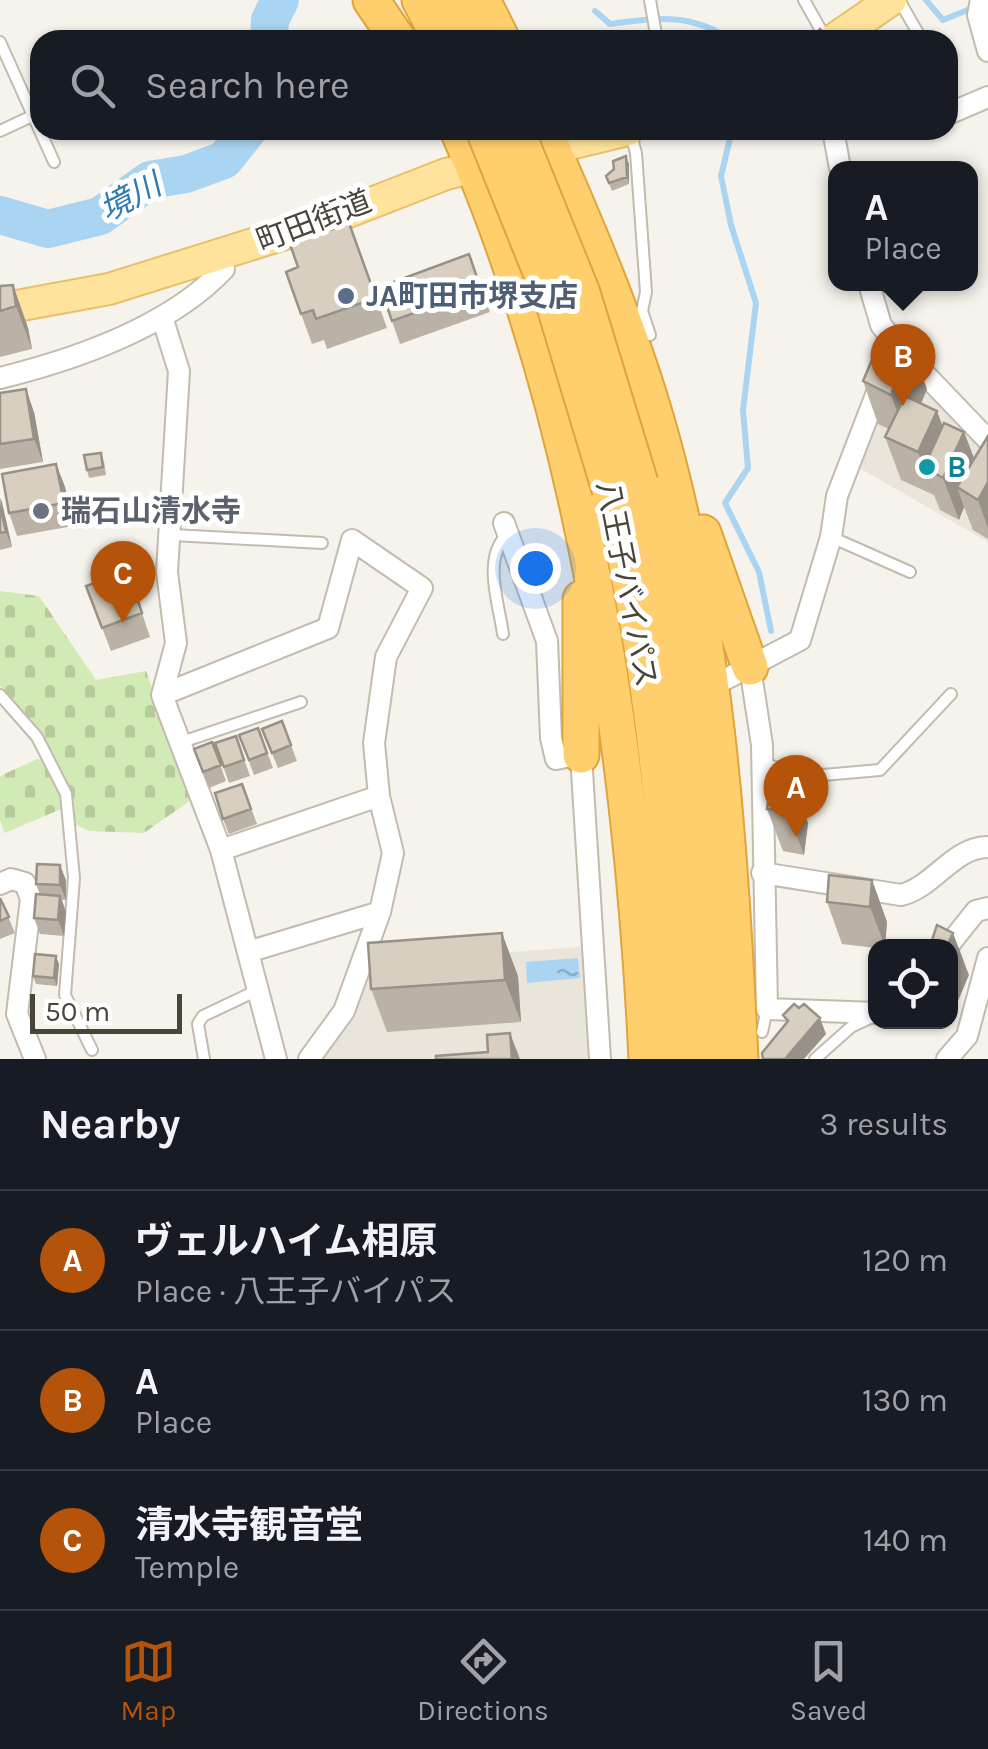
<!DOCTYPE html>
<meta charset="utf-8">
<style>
:root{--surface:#171b24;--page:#242831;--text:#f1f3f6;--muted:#9ea1a6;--line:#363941;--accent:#b45309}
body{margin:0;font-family:Karla,"Noto Sans JP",sans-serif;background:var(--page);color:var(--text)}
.controls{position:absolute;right:30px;bottom:30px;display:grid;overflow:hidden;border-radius:20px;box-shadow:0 2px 8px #0004}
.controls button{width:90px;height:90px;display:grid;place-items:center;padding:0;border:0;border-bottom:2px solid var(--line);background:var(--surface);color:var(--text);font:50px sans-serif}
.scale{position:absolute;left:30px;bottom:25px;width:152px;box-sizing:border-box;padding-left:10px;border:5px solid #4b4439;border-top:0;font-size:28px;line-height:35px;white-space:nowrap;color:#4b4439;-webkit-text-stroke:8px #fff;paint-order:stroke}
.you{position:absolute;left:535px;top:568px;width:35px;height:35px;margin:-25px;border:8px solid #fff;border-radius:50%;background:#1a73e8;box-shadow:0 0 0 15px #1a73e833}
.badge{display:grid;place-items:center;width:65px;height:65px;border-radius:50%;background:var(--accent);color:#fff;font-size:32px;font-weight:700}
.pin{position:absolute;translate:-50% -82px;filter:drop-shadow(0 2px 5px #0008)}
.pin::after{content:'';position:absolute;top:52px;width:35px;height:30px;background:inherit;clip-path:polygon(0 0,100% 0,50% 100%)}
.popup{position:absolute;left:828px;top:161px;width:150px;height:130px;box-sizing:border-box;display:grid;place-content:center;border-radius:20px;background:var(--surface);filter:drop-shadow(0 2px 8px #0005);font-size:32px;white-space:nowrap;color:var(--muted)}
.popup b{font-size:38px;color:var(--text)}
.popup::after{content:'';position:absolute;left:50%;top:100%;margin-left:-20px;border:20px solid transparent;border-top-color:var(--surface)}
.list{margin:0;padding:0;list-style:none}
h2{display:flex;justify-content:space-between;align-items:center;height:130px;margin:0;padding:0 40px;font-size:42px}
h2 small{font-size:32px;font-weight:400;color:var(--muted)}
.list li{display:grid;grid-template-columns:65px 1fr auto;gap:30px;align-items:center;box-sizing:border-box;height:140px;padding:0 40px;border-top:2px solid var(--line)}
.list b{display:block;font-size:38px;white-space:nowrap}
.list p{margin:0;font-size:32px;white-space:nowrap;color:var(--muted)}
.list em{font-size:32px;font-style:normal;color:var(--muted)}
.icon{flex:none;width:55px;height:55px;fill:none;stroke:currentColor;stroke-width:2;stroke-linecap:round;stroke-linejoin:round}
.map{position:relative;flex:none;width:988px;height:1059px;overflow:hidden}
.search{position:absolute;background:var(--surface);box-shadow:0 2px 8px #0004;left:30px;right:30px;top:30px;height:110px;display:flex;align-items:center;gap:25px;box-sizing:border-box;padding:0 35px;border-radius:30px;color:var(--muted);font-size:38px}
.sheet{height:550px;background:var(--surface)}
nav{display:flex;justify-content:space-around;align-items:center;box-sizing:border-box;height:140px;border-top:2px solid var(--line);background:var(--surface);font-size:28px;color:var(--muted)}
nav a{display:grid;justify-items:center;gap:5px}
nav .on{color:var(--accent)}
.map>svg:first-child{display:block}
.residential{fill:#eae5da}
.cemetery{fill:url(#cemetery-stones)}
.water{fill:url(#water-ripples)}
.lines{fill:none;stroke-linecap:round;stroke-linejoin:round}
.stream{stroke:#a9d4f2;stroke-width:6}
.river{stroke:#a9d4f2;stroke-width:38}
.lane-casing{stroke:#c2bbae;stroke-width:14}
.street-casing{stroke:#c2bbae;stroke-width:24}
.primary-casing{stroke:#e6c16a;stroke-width:34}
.highway-casing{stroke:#e0a43c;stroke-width:39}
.lane{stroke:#fff;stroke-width:10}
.street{stroke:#fff;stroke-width:20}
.primary{stroke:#ffe39c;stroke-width:30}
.highway{stroke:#ffcf6e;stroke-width:35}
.highway-bridge-casing{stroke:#e0a43c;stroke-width:39;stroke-linecap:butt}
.highway-bridge{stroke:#ffcf6e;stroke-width:35}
.wall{fill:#bab2a6}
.shaded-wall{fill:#979187}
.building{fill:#d8cfc1;stroke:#979187;stroke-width:2.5}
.service-dot{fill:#5c6f8a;stroke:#fff;stroke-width:4}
.culture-dot{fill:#0f9aa8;stroke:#fff;stroke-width:4}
.worship-dot{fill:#6b7280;stroke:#fff;stroke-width:4}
.labels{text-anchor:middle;stroke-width:10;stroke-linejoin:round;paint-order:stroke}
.street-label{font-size:30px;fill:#4b4439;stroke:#fff}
.service-label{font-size:30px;font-weight:bold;fill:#4e5e75;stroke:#fff;text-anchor:start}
.culture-label{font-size:30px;font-weight:bold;fill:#0d838f;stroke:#fff;text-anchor:start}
.worship-label{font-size:30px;font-weight:bold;fill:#5b616d;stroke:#fff;text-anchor:start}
.water-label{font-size:32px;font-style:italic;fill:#2e7ab2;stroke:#fff}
</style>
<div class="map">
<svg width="988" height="1059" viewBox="0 0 988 1059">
<defs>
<pattern id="cemetery-stones" width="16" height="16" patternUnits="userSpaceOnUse" patternTransform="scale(2.5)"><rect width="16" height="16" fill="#d2eab5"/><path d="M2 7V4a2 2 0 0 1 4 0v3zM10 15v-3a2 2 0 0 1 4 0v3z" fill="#b6ca9c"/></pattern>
<pattern id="water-ripples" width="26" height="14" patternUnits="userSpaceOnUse" patternTransform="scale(2.5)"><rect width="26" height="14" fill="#a9d4f2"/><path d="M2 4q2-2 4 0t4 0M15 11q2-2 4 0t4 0" fill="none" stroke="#8caec5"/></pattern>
</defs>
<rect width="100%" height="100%" fill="#f6f3ec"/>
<!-- residential -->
<path class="residential" d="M902,361l86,85v96l-132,-76z
M581,947l8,112h-269l32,-44 23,-53z"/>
<!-- cemetery -->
<path class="cemetery" d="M0,591l39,5 57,84 50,-9 45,129 -47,33 -55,-2 -17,-8v-27l-20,-45 -52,-65z
M37,759l7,1 14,26 3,23 -56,24 -5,-12v-45z"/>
<!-- water -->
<path class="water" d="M578,958l2,20 -53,5 -1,-21z"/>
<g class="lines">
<!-- stream -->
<path class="stream" d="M926,0l17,20 27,-11
M595,11l15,13c46,-6 81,-12 121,16
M732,130l-11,46 10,49 25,78 -13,107 5,58 -23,35 34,69 12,59"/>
<!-- river -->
<path class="river" d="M269,40l1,-20 10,-20
M0,215l48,14 52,-13 50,-36 36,-6 38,-14 24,-30"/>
<!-- lane casing -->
<g class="lane-casing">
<path id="lane" d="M650,0l7,40
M804,0l22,39
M899,0l23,40
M0,42l54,120
M0,131l32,-15
M630,131l6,22 10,139 -4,19 8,24
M173,535l149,8
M831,537l79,35
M503,634c-4,-30 -21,-76 4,-99
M0,695l37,42 29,57 8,84 -9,117 27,55
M179,743l122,-41
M763,765l60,10 57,-5 71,-76
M762,1032l5,-23
M204,1059l-6,-35 5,-8 57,-27
M815,1059l36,-32 19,-9"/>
</g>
<!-- street casing -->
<g class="street-casing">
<path id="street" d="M981,0l-3,15 10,36
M948,114l40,-17
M833,130l7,38
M869,284l12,41 14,18 93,97
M162,317l17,54 -12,201 9,71 -14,52 59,155 55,209
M0,378c77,-19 169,-51 224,-109l-3,-14
M504,523l43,118 4,97 5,21 32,-7
M750,667l12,78 5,264 109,4
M722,681l78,-41 31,-103 6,-41 42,-109
M162,695l166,-67 24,-88 70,48 -36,69 -12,86 5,53 14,57 -13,59 -36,99 -35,48
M581,755l19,304
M221,850l158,-54
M762,873l139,22c33,-8 52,-48 87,-48
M0,884l11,-5 14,4 6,16 -14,115 18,45
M948,946l28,-35 12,-3
M251,951l129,-39
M947,1059l20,-23 21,-78"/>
</g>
<!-- primary casing -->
<g class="primary-casing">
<path id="primary" d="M833,40l58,-40
M0,309l109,-20 211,-66 126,-49 182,-44"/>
</g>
<!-- highway casing -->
<g class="highway-casing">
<path id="highway" d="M371,0l27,40
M420,0l21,40
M454,0l20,40
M482,0l20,40
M458,130c126,288 174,617 189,929
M544,130c41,93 81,186 110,283 62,209 76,429 86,646
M640,483c45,189 61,382 70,576
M610,490c47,186 60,378 69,569
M703,533l47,134
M581,755v-156"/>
</g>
<!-- lane -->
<use href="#lane" class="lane"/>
<!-- street -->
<use href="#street" class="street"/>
<!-- primary -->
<use href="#primary" class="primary"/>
<!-- highway -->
<use href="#highway" class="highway"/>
<!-- highway-bridge casing -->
<g class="highway-bridge-casing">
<path id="highway-bridge" d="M484,130l71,177 55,183
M516,130l66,163 58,190"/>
</g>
<!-- highway-bridge -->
<use href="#highway-bridge" class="highway-bridge"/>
</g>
<!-- wall -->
<path class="wall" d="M629,164v20l-17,7 -6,-15z
M349,223l38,105 -60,21 -3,-9 -12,4 -11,-30 -3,-47z
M469,254l21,58 -90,32 -20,-57z
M13,285l15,43 4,21 -32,8v-71z
M863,381l64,8 -6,14 22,23 21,6 10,27 14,-23v103l-15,-9 -9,-23 -5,13 -19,-10 -6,-15 -33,-15 -16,-43 4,-8 -11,-5z
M0,393l34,19 9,50 -43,7z
M104,461l2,14 -17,3 -2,-8z
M56,464l9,23 8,39 -56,10 -8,-23z
M0,498l12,49 -12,3z
M128,571l22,66 -39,14 -25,-65z
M282,721l15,40 -19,7 -16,-39z
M258,728l15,40 -19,7 -15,-40z
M236,736l14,40 -21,7 -14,-40z
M212,742l14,39 -17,7 -15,-39z
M772,776l36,47 -4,32 -21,-4 -16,-42z
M242,784l15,40 -28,10 -6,-15z
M66,880v20h-4l4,12 -2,24 -24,-2 -6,-16 6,-24 -4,-10z
M872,880l15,42 -2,24h-9v2l-34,-4 -15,-42z
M0,898l15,35 -15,6z
M59,964l-2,22 -21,-2 -3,-8z
M518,976l3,46 -134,10 -16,-43z"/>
<!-- shaded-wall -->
<path class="shaded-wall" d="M626,156l3,8v20l-2,-7z
M13,285l15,43 4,21 -16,-43z
M911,346l16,43 -20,49 -16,-43z
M26,389l8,23 9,50 -9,-23z
M937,411l16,43 -29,13 10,28 -16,-43z
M964,432l16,42 -23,13 7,20 -5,13 -16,-42z
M56,464l9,23 8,39 -9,-23z
M988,482v46l-10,-28z
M0,498l2,4 10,45 -6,-15z
M792,781l16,42 -4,32 -16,-43z
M60,865l6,15v20l-6,-15z
M872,880l15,42 -2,24 -15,-39z
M60,896l6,16 -2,24 -6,-16z
M502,933l16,43 3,46 -16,-42z
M953,933l16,42 -17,40 -2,-4v-65h-3z
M56,956l3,8 -2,22 -3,-8z
M820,1018l6,16 -22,25h-19z
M510,1033l10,26h-8z"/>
<!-- building -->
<path class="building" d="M820,29l11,11h-22z
M626,156l1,21 -18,6 -3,-7 8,-7 -1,-8z
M349,223l27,75 -60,21 -3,-9 -12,4 -15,-42 12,-5 -8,-23z
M469,254l12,35 -89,32 -12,-34z
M13,285l3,21 -16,5v-25z
M883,334l28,12 -20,49 -28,-14z
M26,389l8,50 -34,5v-51z
M905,396l32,15 -19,41 -33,-15z
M944,423l20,9 -21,46 -19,-11z
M988,436v46l-10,18 -21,-13z
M101,453l2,14 -16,3 -3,-15z
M56,464l8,39 -55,10 -7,-39z
M0,505l6,27 -6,1z
M117,570l1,4 10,-3 14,42 -40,15 -16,-42 12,-4 -1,-5z
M282,721l9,24 -19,8 -10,-24z
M258,728l9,25 -18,7 -10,-25z
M236,736l8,24 -20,7 -9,-24z
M212,742l9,23 -18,7 -9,-23z
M772,776l20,5 -4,31 -21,-3z
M242,784l9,25 -28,10 -8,-26z
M37,864l23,1v20l-24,-1z
M829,875l43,5 -2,27 -43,-5z
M36,894l24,2 -2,24 -24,-2z
M0,898l9,19 -9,4z
M937,925l16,8 -6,13h-17z
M502,933l3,47 -134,9 -3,-46z
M35,954l21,2 -2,22 -21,-2z
M794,1004l5,4 5,-4 16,14 -35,41h-22l-1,-6 26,-32 -5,-6z
M510,1033l2,26h-76v-3l52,-4 -1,-17z"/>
<!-- markers -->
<circle class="service-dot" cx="346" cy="296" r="10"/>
<circle class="culture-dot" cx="927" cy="467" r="10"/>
<circle class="worship-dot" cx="41" cy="511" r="10"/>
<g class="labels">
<!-- street labels -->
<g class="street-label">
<text transform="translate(314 221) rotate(-21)" y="10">町田街道</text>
<text transform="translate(627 584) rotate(79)" y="10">八王子バイパス</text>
</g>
<!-- service labels -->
<g class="service-label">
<text x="366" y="306">JA町田市堺支店</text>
</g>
<!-- culture labels -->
<g class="culture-label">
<text x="947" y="477">B</text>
</g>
<!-- worship labels -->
<g class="worship-label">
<text x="61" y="521">瑞石山清水寺</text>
</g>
<!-- water labels -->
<g class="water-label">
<text transform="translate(130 197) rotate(-28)" y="11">境川</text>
</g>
</g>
</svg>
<div class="controls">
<button><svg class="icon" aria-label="locate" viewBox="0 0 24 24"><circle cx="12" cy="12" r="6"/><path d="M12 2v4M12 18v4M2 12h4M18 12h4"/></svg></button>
</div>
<div class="scale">50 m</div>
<div class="you"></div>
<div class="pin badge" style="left:796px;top:837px">A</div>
<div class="pin badge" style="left:903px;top:406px">B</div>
<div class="popup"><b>A</b>Place</div>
<div class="pin badge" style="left:123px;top:623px">C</div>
<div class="search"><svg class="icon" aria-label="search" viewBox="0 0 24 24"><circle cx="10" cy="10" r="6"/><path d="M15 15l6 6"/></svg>Search here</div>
</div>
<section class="sheet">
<h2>Nearby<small>3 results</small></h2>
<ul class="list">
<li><span class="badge">A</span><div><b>ヴェルハイム相原</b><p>Place · 八王子バイパス</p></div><em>120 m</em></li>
<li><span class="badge">B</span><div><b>A</b><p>Place</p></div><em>130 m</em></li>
<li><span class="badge">C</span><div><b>清水寺観音堂</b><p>Temple</p></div><em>140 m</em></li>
</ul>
</section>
<nav>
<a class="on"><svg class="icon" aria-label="map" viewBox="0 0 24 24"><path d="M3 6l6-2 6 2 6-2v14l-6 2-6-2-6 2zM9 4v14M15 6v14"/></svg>Map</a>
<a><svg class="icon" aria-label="directions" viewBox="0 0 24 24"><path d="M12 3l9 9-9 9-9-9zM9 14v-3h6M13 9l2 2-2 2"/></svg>Directions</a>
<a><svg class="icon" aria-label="saved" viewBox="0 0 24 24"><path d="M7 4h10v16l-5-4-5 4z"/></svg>Saved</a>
</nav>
